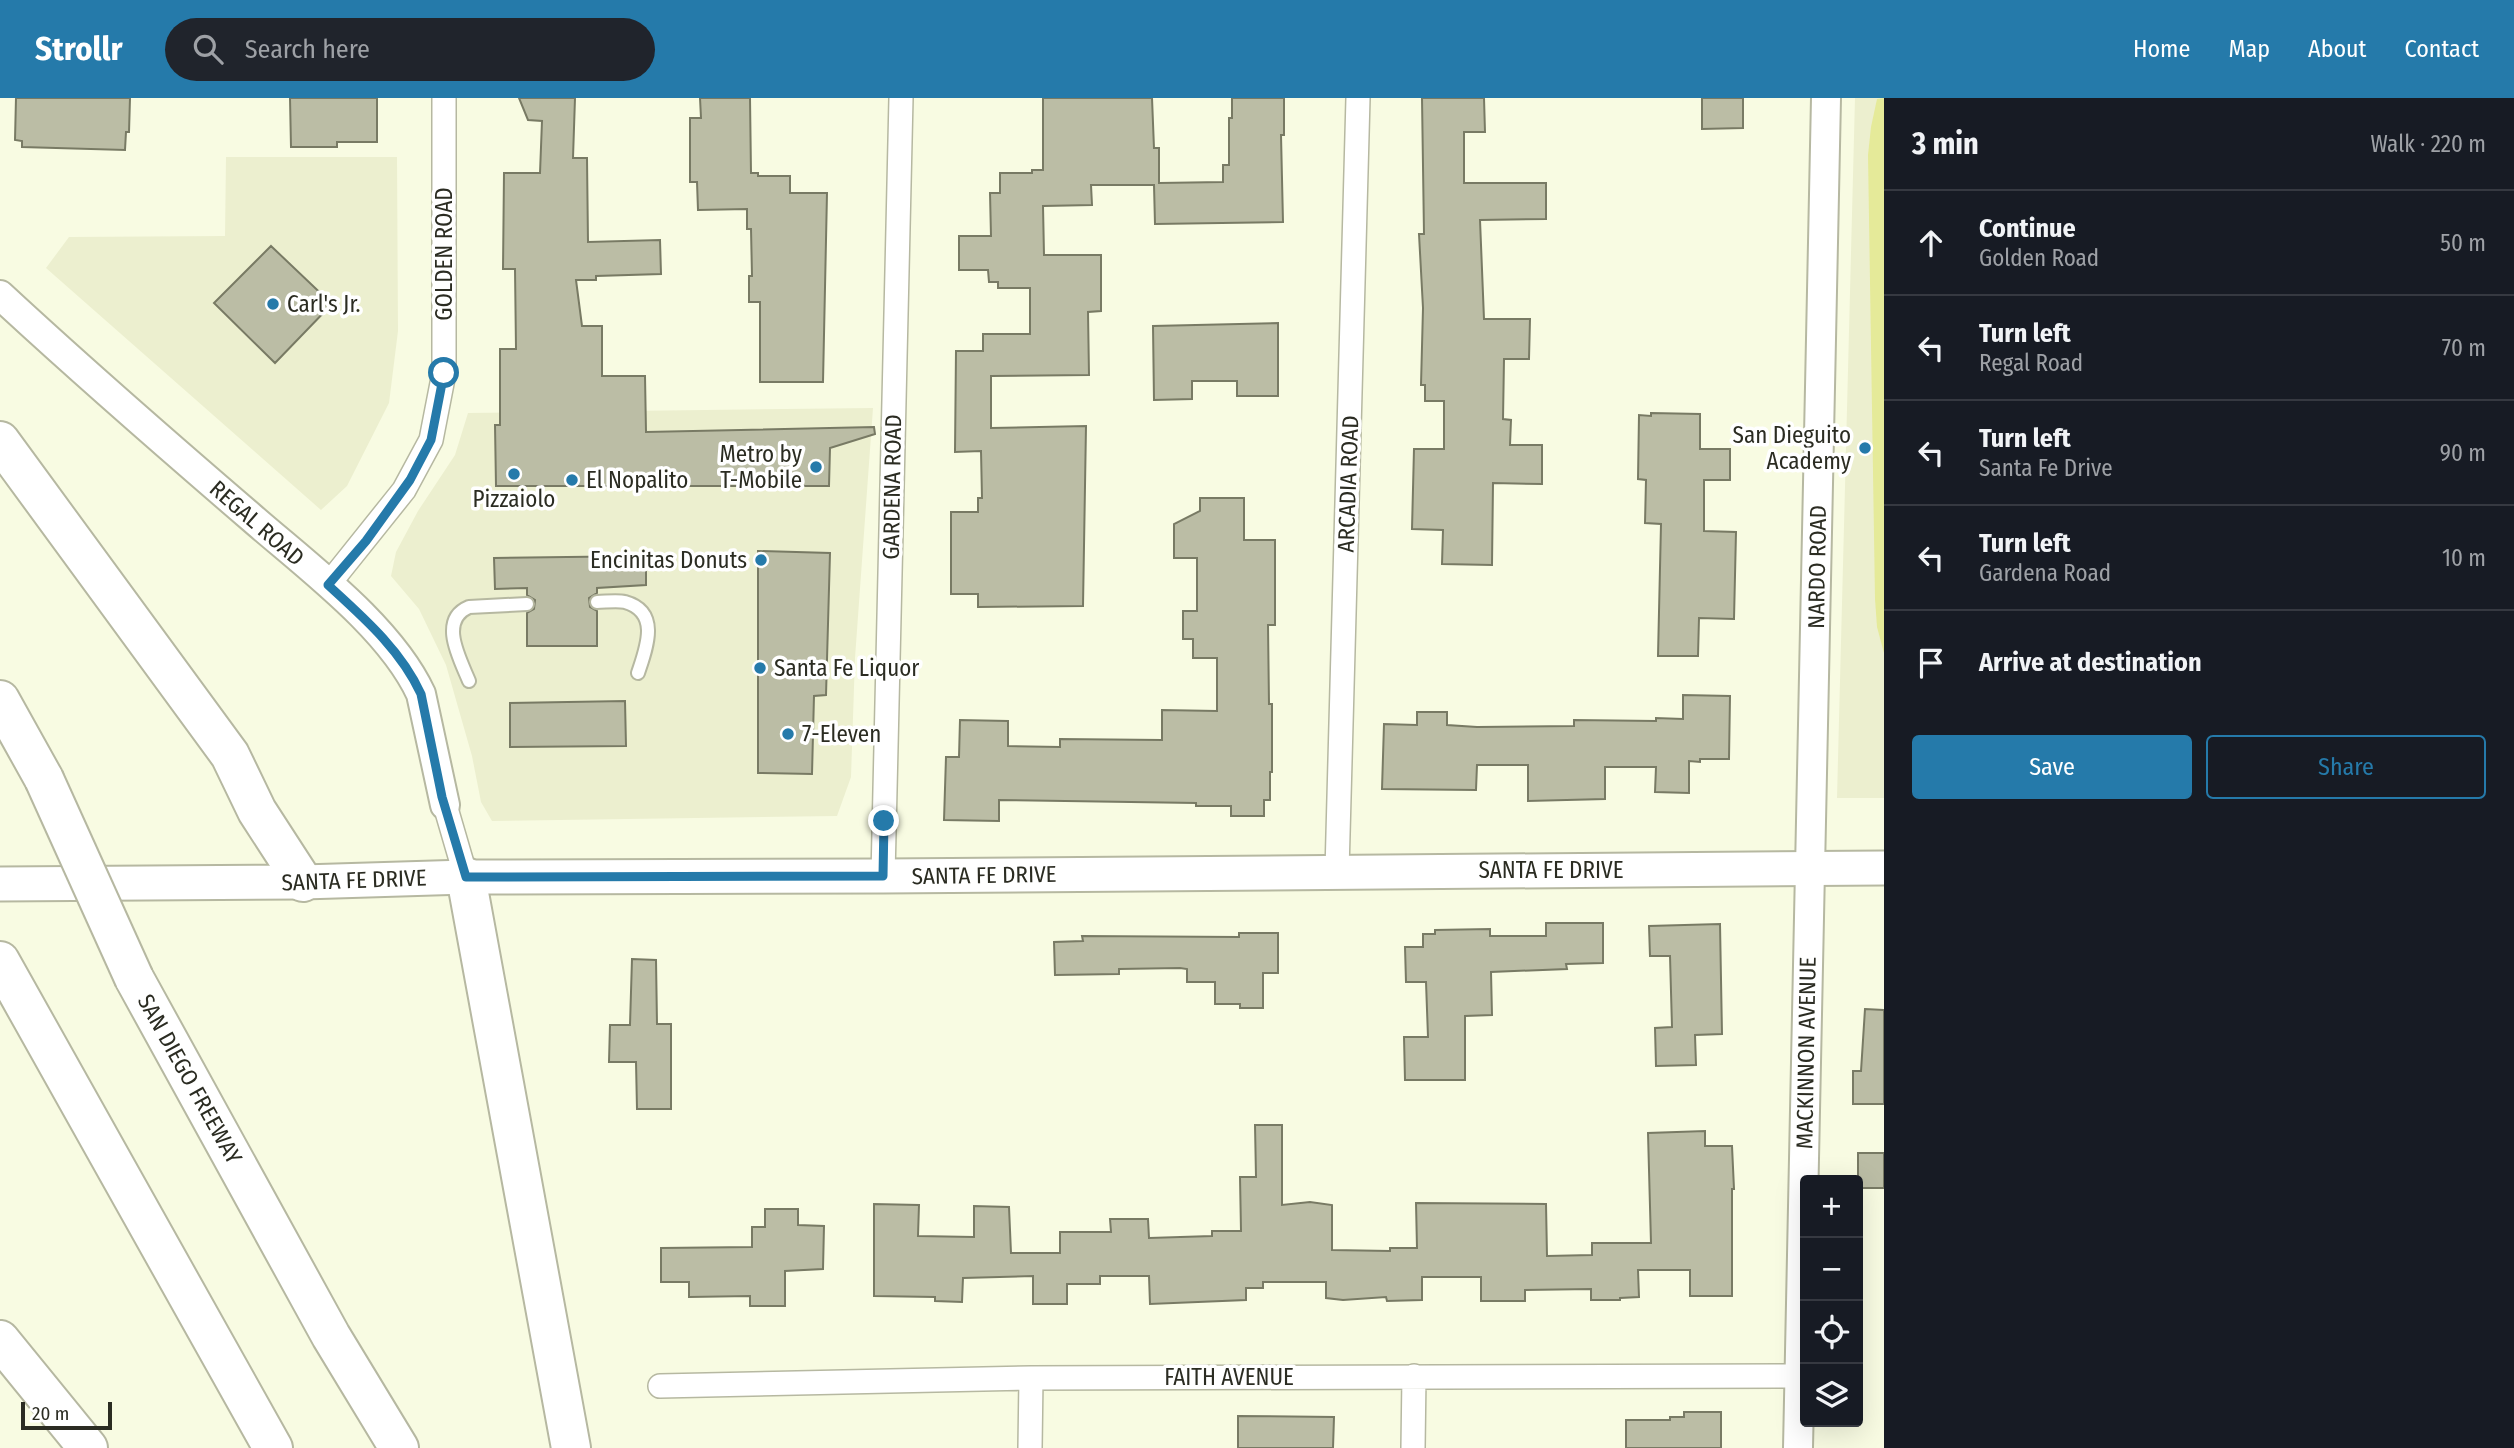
<!DOCTYPE html>
<meta charset="utf-8">
<style>
:root{--surface:#171b24;--page:#20242c;--text:#f1f3f6;--muted:#9ea1a6;--line:#363941;--accent:#257aaa}
body{margin:0;font-family:"Fira Sans Condensed",sans-serif;background:var(--page);color:var(--text)}
.controls{position:absolute;right:21px;bottom:21px;display:grid;overflow:hidden;border-radius:7px;box-shadow:0 7px 28px #0002}
.controls button{width:63px;height:63px;display:grid;place-items:center;padding:0;border:0;border-bottom:2px solid var(--line);background:var(--surface);color:var(--text);font:35px sans-serif}
.scale{position:absolute;left:21px;bottom:18px;width:91px;box-sizing:border-box;padding-left:7px;border:4px solid #2b2c22;border-top:0;font-size:19px;line-height:24px;white-space:nowrap;color:#2b2c22;-webkit-text-stroke:5px #fff;paint-order:stroke}
.stop{position:absolute;width:21px;height:21px;margin:-16px;border:5px solid #257aaa;border-radius:50%;background:#fff}
.stop.end{background:#257aaa;border-color:#fff;box-shadow:0 2px 7px #0008}
.list{margin:0;padding:0;list-style:none}
h2{display:flex;justify-content:space-between;align-items:center;height:91px;margin:0;padding:0 28px;font-size:30px}
h2 small{font-size:23px;font-weight:400;color:var(--muted)}
.list li{display:grid;grid-template-columns:46px 1fr auto;gap:21px;align-items:center;box-sizing:border-box;height:105px;padding:0 28px;border-top:2px solid var(--line)}
.list b{display:block;font-size:26px;white-space:nowrap}
.list p{margin:0;font-size:23px;white-space:nowrap;color:var(--muted)}
.list em{font-size:23px;font-style:normal;color:var(--muted)}
.actions{display:flex;gap:14px;padding:21px 28px}
.actions a{flex:1;padding:16px 0;border:2px solid var(--accent);border-radius:7px;text-align:center;font-size:24px;color:var(--accent)}
.actions .main{background:var(--accent);color:#fff}
.icon{flex:none;width:38px;height:38px;fill:none;stroke:currentColor;stroke-width:2;stroke-linecap:round;stroke-linejoin:round}
.map{position:relative;flex:none;width:1884px;height:1350px;overflow:hidden}
header{display:flex;align-items:center;gap:42px;box-sizing:border-box;height:98px;padding:0 35px;background:var(--accent);color:#fff}
header strong{font-size:33px}
nav{display:flex;gap:38px;margin-inline-start:auto;font-size:24px}
.search{width:490px;height:63px;background:var(--page);display:flex;align-items:center;gap:18px;box-sizing:border-box;padding:0 24px;border-radius:38px;color:var(--muted);font-size:26px}
main{display:flex}
aside{flex:1;background:var(--surface)}
.map>svg:first-child{display:block}
.built{fill:#ecefcf}
.green{fill:#e5ea99}
.building{fill:#bbbda5;stroke:#787a64;stroke-width:2}
.lines{fill:none;stroke-linecap:round;stroke-linejoin:round}
.service-casing{stroke:#b6b8a1;stroke-width:16}
.minor-casing{stroke:#b6b8a1;stroke-width:26}
.tertiary-casing{stroke:#b6b8a1;stroke-width:32}
.secondary-casing{stroke:#b6b8a1;stroke-width:37}
.motorway-casing{stroke:#b6b8a1;stroke-width:42}
.service{stroke:#fff;stroke-width:12}
.minor{stroke:#fff;stroke-width:23}
.tertiary{stroke:#fff;stroke-width:28}
.secondary{stroke:#fff;stroke-width:33}
.motorway{stroke:#fff;stroke-width:38}
.motorway-bridge-casing{stroke:#b6b8a1;stroke-width:42;stroke-linecap:butt}
.motorway-bridge{stroke:#fff;stroke-width:38}
.route{stroke:#257aaa;stroke-width:9}
.poi-dot{fill:#257aaa;stroke:#fff;stroke-width:2.5}
.labels{text-anchor:middle;stroke-width:7;stroke-linejoin:round;paint-order:stroke}
.street-label{font-size:23px;fill:#2b2c22;stroke:#fff}
.poi-label{font-size:23px;fill:#2b2c22;stroke:#fff;text-anchor:start}
</style>
<header>
<strong>Strollr</strong>
<div class="search"><svg class="icon" aria-label="search" viewBox="0 0 24 24"><circle cx="10" cy="10" r="6"/><path d="M15 15l6 6"/></svg>Search here</div>
<nav><a>Home</a><a>Map</a><a>About</a><a>Contact</a></nav>
</header>
<main>
<div class="map">
<svg width="1884" height="1350" viewBox="0 0 1884 1350">
<rect width="100%" height="100%" fill="#f8fbe2"/>
<!-- built -->
<path class="built" d="M1855,0h29v700h-47z
M226,59h171l1,174 -9,72 -42,83 -26,24 -275,-242 23,-31 156,-1z
M873,310l-18,250 -4,119 -14,39 -345,5 -11,-19 -9,-46 -26,-91 -27,-56 -28,-33 5,-24 22,-41 37,-56 13,-42z"/>
<!-- green -->
<path class="green" d="M1884,0v555l-7,-26 -2,-28 -7,-444 3,-28 6,-28z"/>
<!-- building -->
<path class="building" d="M16,0h114l-1,34h-3l-1,18 -103,-3v-6l-7,-1z
M290,0h87v44h-40v5h-46z
M519,0h56l-2,60h14l1,84 72,-2 1,34 -65,2v4h-20l6,46h20v50h43l1,56 228,-5 1,7 -45,14 -1,38h-333l-1,-61h5v-76h16l-1,-80h-12l1,-96h36l2,-52 -14,-1z
M700,0h50l1,75h7v3h32v17h37l-4,189h-63v-80h-11v-26h3l-1,-47h-4v-20l-49,1 -1,-28h-7v-64h11z
M1043,0h109l2,50h5v35l64,-1v-17h6v-47h3v-20h52v37h-3l2,87 -128,2 -1,-39h-63l1,20 -49,1 1,49h57v56l-13,1 1,63 -98,1v52l95,-2 -3,180 -105,1v-13h-27v-82h27v-14h4l-1,-47 -26,1 1,-101h27v-17h47v-46h-32v-6h-9l-1,-12h-29v-34h32l-1,-43h10v-20h32v-3h11z
M1422,0h62l1,34h-21v51h82v36l-66,1 4,99h46l-1,40h-25l-1,60 8,1 -1,25h32v39l-49,-1 -1,82 -50,-1 1,-34 -31,-1 2,-80h30v-48h-19v-16h-4l2,-77 -4,-74h5z
M1702,0h41v30l-41,1z
M271,148l61,58 -57,59 -61,-60z
M1278,225v73h-41v-15h-45v18l-38,1 -1,-74z
M1651,315l49,1v35h30v31h-26v51l32,1 -2,87 -35,-1 -1,38h-40l3,-132 -16,-1 1,-43 -8,-1 1,-64 12,1z
M1200,400h44v42h31v85h-7l1,79h3v68h-2v28h-6v16h-33v-10h-35v-3l-197,-3v21l-55,-1 2,-63h13l1,-37 48,1v25l52,1v-8l102,1v-30l55,1v-53h-24v-19h-10v-28h14v-53h-23v-34l26,-13z
M758,453l72,2 -4,142 -12,1 -2,78 -54,-1z
M646,458v29l-49,3v5l-8,5 1,9 7,4v35h-70v-33l7,-4 1,-9 -8,-5v-7l-32,1 -1,-31z
M1683,597l47,1 -1,63h-29v3l-11,-1v32l-34,-1 1,-25h-51v32l-77,2v-36h-51l-1,25 -94,-1 2,-65 33,1v-13h30v13l30,2 97,-1v-6l82,1v-3l27,1z
M625,603l1,45 -116,1v-44z
M1546,825h57v40l-37,1 1,5 -76,3 1,43 -27,1v64h-60l-1,-43h24l-2,-55h-20l-1,-35h18v-13h12v-4l55,-1v7h56z
M1720,826l2,110 -27,1 1,30 -40,1 -1,-38 17,-1 -2,-71h-20l-1,-30z
M1239,835h39v40h-15v35h-23v-4h-25v-22h-28v-13l-7,-1 -61,1v5l-64,1 -1,-33 29,-1 -1,-5 157,1z
M632,861l24,1 1,64h14v85h-34l-1,-47h-27l1,-37h20z
M1865,911l19,1v94h-31v-33h8z
M1255,1027h27v80l28,-3 22,3v45l58,1v-3h27l-1,-45 130,1 1,52 45,-1v-12h59l-3,-110 57,-2v15h27l2,43h-2v107h-42v-26h-52l1,27 -19,1v2h-29v-11l-66,1v11h-44v-24h-59v23l-35,1 -1,-4 -43,3 -17,-2v-16h-63v6h-17v12l-96,4 -1,-28h-49v8h-33v20h-34v-28l-70,2 -1,24 -27,-1v-4l-61,-1v-92l45,1 -1,31 56,1v-31l35,1 2,46h49v-21h51l-1,-13h38l1,19 63,-2v-5h29l-1,-54h16z
M1858,1055h26v35h-26z
M765,1111h33v16l26,1 -1,43 -38,2v35h-35v-10l-61,1v-15h-28v-34l91,-1v-20h13z
M1684,1314h37v36h-95v-28h44v-3h14z
M1238,1318l96,1 -1,31h-95z"/>
<g class="lines">
<!-- service casing -->
<g class="service-casing">
<path id="service" d="M597,504c8,0 20,-2 28,0 36,10 21,47 13,71
M469,583c-9,-22 -31,-61 0,-74l58,-3"/>
</g>
<!-- minor casing -->
<g class="minor-casing">
<path id="minor" d="M328,487l76,-95 27,-50 13,-67v-275
M445,707l21,72
M1337,773l21,-773
M883,778l18,-778
M660,1288l371,-8 767,-2
M1030,1350l1,-70
M1413,1350l1,-72"/>
</g>
<!-- tertiary casing -->
<g class="tertiary-casing">
<path id="tertiary" d="M0,197c82,76 167,150 252,223 55,48 138,109 169,176l24,111
M1798,1350l28,-1350"/>
</g>
<!-- secondary casing -->
<g class="secondary-casing">
<path id="secondary" d="M0,786l303,-2 163,-5 417,-1 1001,-8"/>
</g>
<!-- motorway casing -->
<g class="motorway-casing">
<path id="motorway" d="M0,343l230,314 27,56 46,71
M0,602l44,79
M466,779l105,571
M0,863l273,487
M134,880l197,358 68,112
M0,1242l88,108"/>
</g>
<!-- service -->
<use href="#service" class="service"/>
<!-- minor -->
<use href="#minor" class="minor"/>
<!-- tertiary -->
<use href="#tertiary" class="tertiary"/>
<!-- secondary -->
<use href="#secondary" class="secondary"/>
<!-- motorway -->
<use href="#motorway" class="motorway"/>
<!-- motorway-bridge casing -->
<g class="motorway-bridge-casing">
<path id="motorway-bridge" d="M44,681l90,199"/>
</g>
<!-- motorway-bridge -->
<use href="#motorway-bridge" class="motorway-bridge"/>
</g>
<g class="lines">
<!-- route -->
<path class="route" d="M444,275l-13,67 -21,40 -44,61 -38,44c35,32 73,65 93,109l21,103 24,80 417,-1 1,-55"/>
</g>
<!-- markers -->
<g class="poi-dot">
<circle cx="273" cy="206" r="7"/>
<circle cx="1865" cy="350" r="7"/>
<circle cx="816" cy="369" r="7"/>
<circle cx="514" cy="376" r="7"/>
<circle cx="572" cy="382" r="7"/>
<circle cx="761" cy="462" r="7"/>
<circle cx="760" cy="570" r="7"/>
<circle cx="788" cy="636" r="7"/>
</g>
<g class="labels">
<!-- street labels -->
<g class="street-label">
<text transform="translate(444 156) rotate(-90)" y="8">GOLDEN ROAD</text>
<text transform="translate(1348 386) rotate(-88)" y="8">ARCADIA ROAD</text>
<text transform="translate(892 389) rotate(-89)" y="8">GARDENA ROAD</text>
<text transform="translate(257 425) rotate(41)" y="8">REGAL ROAD</text>
<text transform="translate(1817 469) rotate(-89)" y="8">NARDO ROAD</text>
<text x="1551" y="780">SANTA FE DRIVE</text>
<text transform="translate(984 777) rotate(-1)" y="8">SANTA FE DRIVE</text>
<text transform="translate(354 782) rotate(-2)" y="8">SANTA FE DRIVE</text>
<text transform="translate(1806 955) rotate(-89)" y="8">MACKINNON AVENUE</text>
<text transform="translate(190 981) rotate(61)" y="8">SAN DIEGO FREEWAY</text>
<text x="1229" y="1287">FAITH AVENUE</text>
</g>
<!-- poi labels -->
<g class="poi-label">
<text x="287" y="214">Carl's Jr.</text>
<text x="1851" y="345" text-anchor="end">San Dieguito<tspan x="1851" dy="26">Academy</tspan></text>
<text x="802" y="364" text-anchor="end">Metro by<tspan x="802" dy="26">T-Mobile</tspan></text>
<text x="586" y="390">El Nopalito</text>
<text x="514" y="409" text-anchor="middle">Pizzaiolo</text>
<text x="747" y="470" text-anchor="end">Encinitas Donuts</text>
<text x="774" y="578">Santa Fe Liquor</text>
<text x="802" y="644">7-Eleven</text>
</g>
</g>
</svg>
<div class="controls">
<button>+</button>
<button>−</button>
<button><svg class="icon" aria-label="locate" viewBox="0 0 24 24"><circle cx="12" cy="12" r="6"/><path d="M12 2v4M12 18v4M2 12h4M18 12h4"/></svg></button>
<button><svg class="icon" aria-label="layers" viewBox="0 0 24 24"><path d="M12 4l9 5-9 5-9-5zM3 14l9 5 9-5"/></svg></button>
</div>
<div class="scale">20 m</div>
<div class="stop" style="left:444px;top:275px"></div>
<div class="stop end" style="left:884px;top:723px"></div>
</div>
<aside>
<h2>3 min<small>Walk · 220 m</small></h2>
<ul class="list">
<li><svg class="icon" aria-label="ahead" viewBox="0 0 24 24"><path d="M12 20V5M6 11l6-6 6 6"/></svg><div><b>Continue</b><p>Golden Road</p></div><em>50 m</em></li>
<li><svg class="icon" aria-label="left" viewBox="0 0 24 24"><path d="M17 20v-9H6M10 6l-5 5 5 5"/></svg><div><b>Turn left</b><p>Regal Road</p></div><em>70 m</em></li>
<li><svg class="icon" aria-label="left" viewBox="0 0 24 24"><path d="M17 20v-9H6M10 6l-5 5 5 5"/></svg><div><b>Turn left</b><p>Santa Fe Drive</p></div><em>90 m</em></li>
<li><svg class="icon" aria-label="left" viewBox="0 0 24 24"><path d="M17 20v-9H6M10 6l-5 5 5 5"/></svg><div><b>Turn left</b><p>Gardena Road</p></div><em>10 m</em></li>
<li><svg class="icon" aria-label="arrive" viewBox="0 0 24 24"><path d="M6 21V4h12l-3 4 3 4H6"/></svg><div><b>Arrive at destination</b></div></li>
</ul>
<div class="actions"><a class="main">Save</a><a>Share</a></div>
</aside>
</main>
